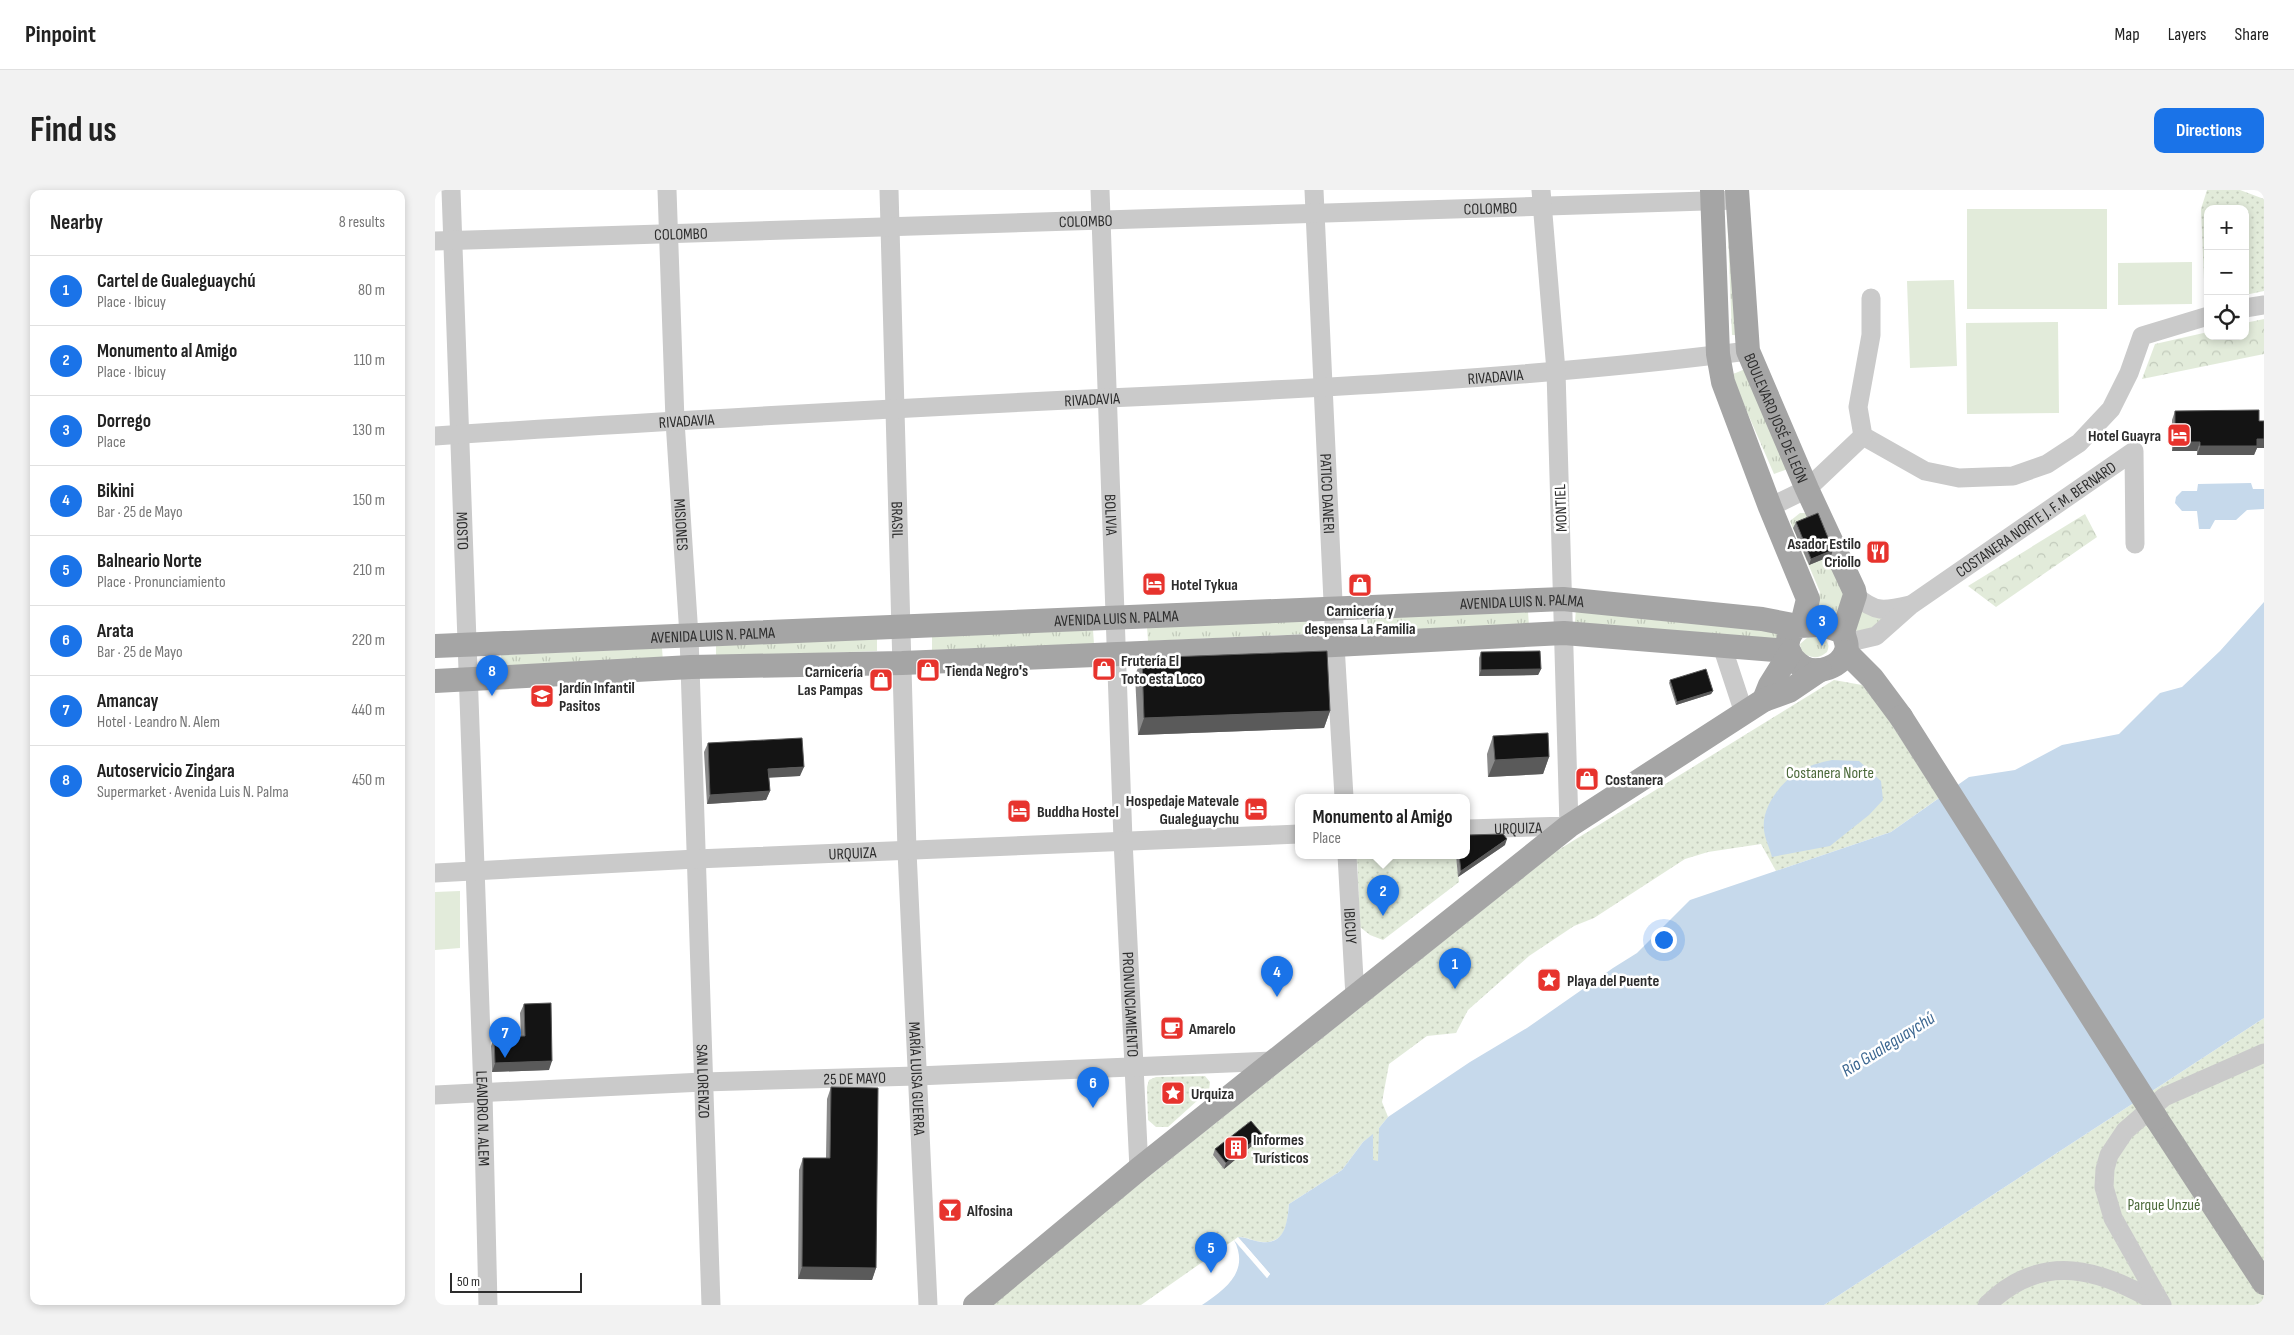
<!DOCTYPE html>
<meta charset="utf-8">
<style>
:root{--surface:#fff;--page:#f2f2f2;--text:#222;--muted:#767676;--line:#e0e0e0;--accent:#1a73e8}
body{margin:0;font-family:"Sofia Sans Condensed",sans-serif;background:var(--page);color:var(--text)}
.controls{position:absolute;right:15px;top:15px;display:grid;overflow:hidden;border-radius:10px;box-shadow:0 2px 8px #0003}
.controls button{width:45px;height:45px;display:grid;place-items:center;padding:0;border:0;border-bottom:1px solid var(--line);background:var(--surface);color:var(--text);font:25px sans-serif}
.scale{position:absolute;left:15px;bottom:12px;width:132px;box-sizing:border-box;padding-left:5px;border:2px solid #2d2d2d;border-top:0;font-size:14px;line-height:18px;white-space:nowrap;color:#2d2d2d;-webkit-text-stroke:4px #fff;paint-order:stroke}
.you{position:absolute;left:1228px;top:749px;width:18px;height:18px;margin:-12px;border:4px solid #fff;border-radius:50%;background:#1a73e8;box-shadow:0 0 0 8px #1a73e833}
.badge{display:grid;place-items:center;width:32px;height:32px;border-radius:50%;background:var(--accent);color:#fff;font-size:16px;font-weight:700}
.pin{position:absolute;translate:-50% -41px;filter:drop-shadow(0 1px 2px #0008)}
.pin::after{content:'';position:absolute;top:26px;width:18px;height:15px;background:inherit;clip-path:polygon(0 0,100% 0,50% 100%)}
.popup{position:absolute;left:860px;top:604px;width:175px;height:65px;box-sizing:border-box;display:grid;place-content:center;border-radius:10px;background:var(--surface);filter:drop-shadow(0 1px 4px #0005);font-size:16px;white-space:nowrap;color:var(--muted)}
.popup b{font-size:19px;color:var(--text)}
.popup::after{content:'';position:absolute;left:50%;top:100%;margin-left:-10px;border:10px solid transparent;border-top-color:var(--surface)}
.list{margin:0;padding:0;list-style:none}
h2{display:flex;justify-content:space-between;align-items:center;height:65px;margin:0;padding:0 20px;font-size:21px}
h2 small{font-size:16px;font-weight:400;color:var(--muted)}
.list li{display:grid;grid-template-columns:32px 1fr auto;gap:15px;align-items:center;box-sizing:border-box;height:70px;padding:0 20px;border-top:1px solid var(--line)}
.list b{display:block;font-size:19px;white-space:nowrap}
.list p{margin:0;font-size:16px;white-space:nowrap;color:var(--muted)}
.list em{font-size:16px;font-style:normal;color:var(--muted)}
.icon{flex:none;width:28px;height:28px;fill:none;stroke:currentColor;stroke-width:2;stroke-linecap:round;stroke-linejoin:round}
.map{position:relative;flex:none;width:1829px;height:1115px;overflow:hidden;border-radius:10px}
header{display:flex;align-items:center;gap:30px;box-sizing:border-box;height:70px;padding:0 25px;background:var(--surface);border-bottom:1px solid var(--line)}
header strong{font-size:24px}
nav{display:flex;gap:28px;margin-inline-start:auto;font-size:18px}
.intro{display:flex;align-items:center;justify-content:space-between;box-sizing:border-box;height:120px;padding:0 30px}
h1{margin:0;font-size:35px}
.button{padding:12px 22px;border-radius:10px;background:var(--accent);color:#fff;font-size:18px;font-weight:700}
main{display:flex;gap:30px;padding:0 30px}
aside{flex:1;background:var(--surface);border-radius:10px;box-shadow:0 2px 8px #0003}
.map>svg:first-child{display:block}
.grass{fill:url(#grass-tufts)}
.forest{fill:url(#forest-crowns)}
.park{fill:url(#park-dots)}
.pitch{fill:#e2ebda}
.water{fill:#c6d9eb}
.pier{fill:#fff}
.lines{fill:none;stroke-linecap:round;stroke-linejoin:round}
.minor{stroke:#cacaca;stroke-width:19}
.major{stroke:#a5a5a5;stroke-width:24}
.major-bridge{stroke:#a5a5a5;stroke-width:24}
.wall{fill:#8a8a8a}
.shaded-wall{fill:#5a5a5a}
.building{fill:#141414;stroke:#5a5a5a}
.labels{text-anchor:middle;stroke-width:5;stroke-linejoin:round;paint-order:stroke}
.street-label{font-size:16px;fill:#2d2d2d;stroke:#fff}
.poi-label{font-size:16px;font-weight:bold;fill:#2d2d2d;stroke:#fff;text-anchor:start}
.park-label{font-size:16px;fill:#4b693a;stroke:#fff}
.water-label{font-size:18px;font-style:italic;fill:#3b6690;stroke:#fff}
</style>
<header>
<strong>Pinpoint</strong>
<nav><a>Map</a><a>Layers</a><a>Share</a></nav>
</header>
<div class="intro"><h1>Find us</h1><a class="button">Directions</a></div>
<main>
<aside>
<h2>Nearby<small>8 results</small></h2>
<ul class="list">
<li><span class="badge">1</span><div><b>Cartel de Gualeguaychú</b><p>Place · Ibicuy</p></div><em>80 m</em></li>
<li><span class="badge">2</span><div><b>Monumento al Amigo</b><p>Place · Ibicuy</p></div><em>110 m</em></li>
<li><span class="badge">3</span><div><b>Dorrego</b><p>Place</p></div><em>130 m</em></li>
<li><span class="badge">4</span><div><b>Bikini</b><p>Bar · 25 de Mayo</p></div><em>150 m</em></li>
<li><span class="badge">5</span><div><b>Balneario Norte</b><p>Place · Pronunciamiento</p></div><em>210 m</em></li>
<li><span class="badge">6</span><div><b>Arata</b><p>Bar · 25 de Mayo</p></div><em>220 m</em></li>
<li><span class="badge">7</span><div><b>Amancay</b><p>Hotel · Leandro N. Alem</p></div><em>440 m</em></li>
<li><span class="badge">8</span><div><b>Autoservicio Zingara</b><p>Supermarket · Avenida Luis N. Palma</p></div><em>450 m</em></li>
</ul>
</aside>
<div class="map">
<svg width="1829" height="1115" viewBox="0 0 1829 1115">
<defs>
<pattern id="grass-tufts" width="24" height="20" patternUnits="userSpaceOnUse" patternTransform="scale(1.25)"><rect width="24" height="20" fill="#e2ebda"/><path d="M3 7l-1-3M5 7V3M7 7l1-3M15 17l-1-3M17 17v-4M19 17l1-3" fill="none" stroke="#c2cabb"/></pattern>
<pattern id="forest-crowns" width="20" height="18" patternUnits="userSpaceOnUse" patternTransform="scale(1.25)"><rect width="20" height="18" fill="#e2ebda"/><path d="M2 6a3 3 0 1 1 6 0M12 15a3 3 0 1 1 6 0" fill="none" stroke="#c2cabb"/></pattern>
<pattern id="park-dots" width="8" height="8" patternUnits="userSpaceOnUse" patternTransform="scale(1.25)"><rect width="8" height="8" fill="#e2ebda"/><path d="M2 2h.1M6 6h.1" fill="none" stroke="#c2cabb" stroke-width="1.8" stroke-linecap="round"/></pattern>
</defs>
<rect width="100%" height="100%" fill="#fff"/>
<!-- grass -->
<path class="grass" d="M1292,22l11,123h-6z
M1310,179l43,100 -14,5 -43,-99z
M1365,323h12l34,75 -7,35 -25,-6 6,-25 -30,-71z
M1427,417l23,12 -24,17 -8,-9z
M1141,418l202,22 -2,14 -201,-22z
M1093,422l1,14 -161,6 -1,-14z
M873,430l1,14 -161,7 -1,-14z
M658,440l1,14 -162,6v-14z
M442,447v14l-161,6v-14z
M1373,447c11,1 25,1 19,15 -9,8 -18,6 -26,-1l-1,-7z
M227,458l1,14 -161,6 -1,-13z"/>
<!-- forest -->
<path class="forest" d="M1829,129v35l-122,25 13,-35 53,-12v4h37v-13z
M1650,324l12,23 -101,70 -28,-21z"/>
<!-- park -->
<path class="park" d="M1772,0h33l24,9v92l-19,4v-86h-37v94h-3l-4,-94z
M1399,490l28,5 21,26 56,87 -48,34 -115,39 -15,-27 -53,8 -23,7 -91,59 -20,8 -45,30 -61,54 -12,23 -29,3 -38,28 -7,38 6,15 -9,11v33h-6v-26l-10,7 -21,28 -53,34c-2,18 -2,39 -26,38 -8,0 -16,-5 -24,-5l28,41 -33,-38 -93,65h-149l26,-24 537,-429z
M922,665h99l3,27 -76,58 -13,-5 -10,-8z
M1829,828v287h-440z
M770,886l5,6 -1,8 -41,37h-12l-8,-7 -1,-33 2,-7 7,-3z"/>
<!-- pitch -->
<path class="pitch" d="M1532,19h140v100h-140z
M1757,72v42l-74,1v-42z
M1519,90l3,86 -47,2 -3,-87z
M1623,132l1,91 -92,1 -1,-91z
M25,701v57l-25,2v-58z"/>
<!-- water -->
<path class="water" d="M1816,293l2,6h11v20l-17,1 -11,10h-21l-5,9h-11l-2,-18h-15l-7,-8 1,-6 6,-6h15l1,-7z
M1829,412v416l-440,287h-622c24,-16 48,-34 32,-65l33,38 3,-4 -32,-37c8,0 15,4 23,5 25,3 26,-20 28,-38l53,-34 21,-28 10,-8v26l5,1 1,-33 9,-11 82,-55 57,-34 86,-60 24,-15 53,-53 201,-68 78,-55 46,-7 47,-25 57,-11 41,-41 22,-6 38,-36z
M1397,570l27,1 22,20 2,19 -14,15 -39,31 -58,11c-2,-8 -7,-18 -8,-27 -3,-25 20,-52 41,-62 9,-4 18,-6 27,-8z"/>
<!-- pier -->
<path class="pier" d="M803,1047l32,37 -3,4 -33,-38z"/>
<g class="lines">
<!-- minor -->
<g class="minor">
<path id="s1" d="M16,0l32,903 5,212"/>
<path id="s2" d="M232,0l8,231 14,215 22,669"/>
<path id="s3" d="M454,0l18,661 21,454"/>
<path id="s4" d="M665,0l23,650 16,329"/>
<path id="s5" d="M879,0l21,455 9,152"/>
<path id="s6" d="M0,51l1302,-41"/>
<path d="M1436,108v37l-13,72 5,29 62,35 34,7 54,-2 34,-12 32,-21 32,-34 18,-36 13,-37 66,-20"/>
<path d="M1810,118l19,-3"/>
<path id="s7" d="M0,246c224,-15 449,-27 673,-38 214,-10 428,-20 640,-47"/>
<path d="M1335,317l37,-18 56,-53"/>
<path d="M1420,405c20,18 29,16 55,10"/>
<path id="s8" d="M1411,453l30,-7 35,-31 223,-154 1,93"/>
<path d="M1287,456l22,67"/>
<path id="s9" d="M1032,639l102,-3 -13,-455 -15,-181"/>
<path id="s10" d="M912,665l8,142"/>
<path id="s11" d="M0,683l261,-14 603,-25"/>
<path id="s12" d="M0,905l268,-13 214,-6 358,-15"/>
<path d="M1552,1115c55,-55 115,-36 174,0"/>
<path d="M1727,1115l-49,-87 -9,-31 1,-18 4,-14 16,-24 39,-34 100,-44"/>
</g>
<!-- major -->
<g class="major">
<path d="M1277,0l6,164 5,28 47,125 38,92 -6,25"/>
<path id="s13" d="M1302,0l11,161 59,138 47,101 1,5 -12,37"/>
<path id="s14" d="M0,456l1128,-47 199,20 36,7 25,-1 20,7c2,7 5,13 3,19 -5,16 -28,24 -43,16 -18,-11 -21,-28 -5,-41"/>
<path d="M1411,462l26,26 29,39"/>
<path d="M0,491l256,-14 211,-4 433,-18 229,-12 224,18"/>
<path d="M1329,510l6,-15 20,-32"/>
<path d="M1721,928l108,165"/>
<path d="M540,1115l164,-136 430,-343 195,-126 25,-9 31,-21"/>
</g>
<!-- major-bridge -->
<path class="major-bridge" d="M1466,527l255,401"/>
</g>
<!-- wall -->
<path class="wall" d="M1740,221l84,10 5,27h-7l-3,7h-57v-4h-25v-31z
M1361,332l35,34 -22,9 -16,-37z
M1046,462l60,17 -3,6 -59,1v-18z
M707,468l188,53 -6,17 -186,7 -3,-60z
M1235,490l43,11 -2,3 -35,11 -7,-22z
M1058,546l56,21 -6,17 -55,3 -1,-23z
M273,553l92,33 -31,1 1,14 -4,9 -59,4 -3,-52z
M1070,655l-47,32 -2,-22h11z
M89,814l25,66 -57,2 -1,-26 3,-9 27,-1 -1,-23z
M396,897l45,181 -4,12 -74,-1 1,-109 4,-12h23l1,-59z
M824,950l-35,29 -11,-14 2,-6z"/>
<!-- shaded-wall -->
<path class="shaded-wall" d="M1822,249h7v9h-7l-3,7h-57l3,-9z
M1740,252h25l-3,9h-25z
M1398,360l-2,6 -22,9 2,-6z
M1106,479l-3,6 -59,1 2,-6z
M1278,501l-2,3 -35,11 1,-3z
M895,521l-6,17 -186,7 6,-17z
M1114,567l-6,17 -55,3 7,-17z
M369,577l-4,9 -35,2 3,-9z
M335,601l-4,9 -59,4 3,-9z
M1072,649l-2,6 -47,32 3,-6z
M117,871l-3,9 -57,2 3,-9z
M827,944l-3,6 -35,29 2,-6z
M367,1077l74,1 -4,12 -74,-1z"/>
<!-- building -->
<path class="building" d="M1824,220v11h5v18h-7v7h-57v-4h-25v-31z
M1383,323l15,37 -22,9 -15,-37z
M892,461l3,60 -186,7 -2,-60z
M1105,461l1,18 -60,1v-18z
M1271,479l7,22 -36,11 -7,-22z
M1113,543l1,24 -54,3 -2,-24z
M367,548l2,29 -36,2 2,22 -60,4 -2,-52z
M1068,644l4,5 -46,32 -2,-16h8v-20z
M116,813l1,58 -57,2 -1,-26 31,-1 -1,-32z
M396,897l47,1 -2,180 -74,-1 1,-109h27z
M816,931l11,13 -36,29 -11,-14z"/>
<!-- icons -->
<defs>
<g id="hotel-square" transform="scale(1.25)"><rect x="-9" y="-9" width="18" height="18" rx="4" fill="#e7332d" stroke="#fff"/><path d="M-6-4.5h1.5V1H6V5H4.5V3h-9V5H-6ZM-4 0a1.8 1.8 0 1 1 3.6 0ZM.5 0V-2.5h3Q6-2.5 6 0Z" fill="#fff"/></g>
<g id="restaurant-square" transform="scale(1.25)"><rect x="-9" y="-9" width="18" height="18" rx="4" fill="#e7332d" stroke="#fff"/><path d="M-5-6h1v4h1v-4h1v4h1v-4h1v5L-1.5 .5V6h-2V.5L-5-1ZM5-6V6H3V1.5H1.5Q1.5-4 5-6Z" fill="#fff"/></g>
<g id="shop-square" transform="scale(1.25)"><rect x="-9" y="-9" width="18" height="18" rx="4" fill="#e7332d" stroke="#fff"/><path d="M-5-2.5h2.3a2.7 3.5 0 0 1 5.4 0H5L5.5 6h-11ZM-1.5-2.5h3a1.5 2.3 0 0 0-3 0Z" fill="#fff"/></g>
<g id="school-square" transform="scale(1.25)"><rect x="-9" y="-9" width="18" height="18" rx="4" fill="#e7332d" stroke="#fff"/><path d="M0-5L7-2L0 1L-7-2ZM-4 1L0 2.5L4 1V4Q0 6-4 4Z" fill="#fff"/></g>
<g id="sight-square" transform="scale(1.25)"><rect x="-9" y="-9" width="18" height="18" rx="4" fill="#e7332d" stroke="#fff"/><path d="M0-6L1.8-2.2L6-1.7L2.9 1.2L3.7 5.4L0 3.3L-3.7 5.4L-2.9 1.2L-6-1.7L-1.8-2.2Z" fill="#fff"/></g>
<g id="cafe-square" transform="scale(1.25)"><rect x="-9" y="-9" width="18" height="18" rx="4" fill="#e7332d" stroke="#fff"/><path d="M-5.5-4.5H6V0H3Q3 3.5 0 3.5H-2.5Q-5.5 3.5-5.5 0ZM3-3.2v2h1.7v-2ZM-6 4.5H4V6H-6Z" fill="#fff"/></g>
<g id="building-square" transform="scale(1.25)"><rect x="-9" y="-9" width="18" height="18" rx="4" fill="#e7332d" stroke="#fff"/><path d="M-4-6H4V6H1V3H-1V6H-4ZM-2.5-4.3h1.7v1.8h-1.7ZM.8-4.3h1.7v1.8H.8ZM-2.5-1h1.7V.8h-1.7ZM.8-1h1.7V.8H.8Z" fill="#fff"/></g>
<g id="bar-square" transform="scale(1.25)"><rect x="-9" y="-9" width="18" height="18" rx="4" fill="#e7332d" stroke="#fff"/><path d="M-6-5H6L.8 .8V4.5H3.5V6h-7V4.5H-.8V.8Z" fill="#fff"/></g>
</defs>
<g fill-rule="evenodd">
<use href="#hotel-square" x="1744" y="245"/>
<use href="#restaurant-square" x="1443" y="362"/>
<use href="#hotel-square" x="719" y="394"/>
<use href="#shop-square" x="925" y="395"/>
<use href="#shop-square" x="669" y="479"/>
<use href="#shop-square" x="493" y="480"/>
<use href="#shop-square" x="446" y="490"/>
<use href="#school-square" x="107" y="506"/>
<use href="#shop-square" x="1152" y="589"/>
<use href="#hotel-square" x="821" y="619"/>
<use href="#hotel-square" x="584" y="621"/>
<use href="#sight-square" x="1114" y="790"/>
<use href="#cafe-square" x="737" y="838"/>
<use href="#sight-square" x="738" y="903"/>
<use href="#building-square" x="801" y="958"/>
<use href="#bar-square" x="515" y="1020"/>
</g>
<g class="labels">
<!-- street labels -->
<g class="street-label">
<text dy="6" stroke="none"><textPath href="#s6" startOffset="1056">COLOMBO</textPath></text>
<text dy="6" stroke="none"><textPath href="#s6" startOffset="651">COLOMBO</textPath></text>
<text dy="6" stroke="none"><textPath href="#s6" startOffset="246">COLOMBO</textPath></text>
<text dy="6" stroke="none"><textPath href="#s7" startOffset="1062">RIVADAVIA</textPath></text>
<text dy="6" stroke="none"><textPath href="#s7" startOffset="658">RIVADAVIA</textPath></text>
<text dy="6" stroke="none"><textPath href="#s13" startOffset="234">BOULEVARD JOSÉ DE LEÓN</textPath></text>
<text dy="6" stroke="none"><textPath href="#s7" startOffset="252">RIVADAVIA</textPath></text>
<text dy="6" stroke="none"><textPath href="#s5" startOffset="304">PATICO DANERI</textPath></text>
<text transform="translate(1125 318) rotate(-92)" y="6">MONTIEL</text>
<text dy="6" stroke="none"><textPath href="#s4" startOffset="325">BOLIVIA</textPath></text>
<text dy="6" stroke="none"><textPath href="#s8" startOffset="229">COSTANERA NORTE J. F. M. BERNARD</textPath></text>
<text dy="6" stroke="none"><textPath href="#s3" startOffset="330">BRASIL</textPath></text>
<text dy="6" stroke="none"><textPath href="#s2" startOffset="335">MISIONES</textPath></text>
<text dy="6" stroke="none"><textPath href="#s1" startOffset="341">MOSTO</textPath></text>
<text dy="6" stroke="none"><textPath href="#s14" startOffset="1088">AVENIDA LUIS N. PALMA</textPath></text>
<text dy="6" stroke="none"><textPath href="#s14" startOffset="682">AVENIDA LUIS N. PALMA</textPath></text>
<text dy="6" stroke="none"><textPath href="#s14" startOffset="278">AVENIDA LUIS N. PALMA</textPath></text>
<text dy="6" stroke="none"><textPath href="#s9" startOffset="51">URQUIZA</textPath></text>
<text dy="6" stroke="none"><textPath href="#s11" startOffset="418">URQUIZA</textPath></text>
<text dy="6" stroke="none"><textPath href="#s10" startOffset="71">IBICUY</textPath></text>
<text dy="6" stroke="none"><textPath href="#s4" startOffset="815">PRONUNCIAMIENTO</textPath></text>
<text dy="6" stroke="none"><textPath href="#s12" startOffset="420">25 DE MAYO</textPath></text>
<text dy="6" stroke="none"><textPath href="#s3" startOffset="889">MARÍA LUISA GUERRA</textPath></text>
<text dy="6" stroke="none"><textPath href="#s2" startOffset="892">SAN LORENZO</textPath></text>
<text dy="6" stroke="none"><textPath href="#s1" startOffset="929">LEANDRO N. ALEM</textPath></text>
</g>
<!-- poi labels -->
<g class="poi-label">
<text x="1726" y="251" text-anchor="end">Hotel Guayra</text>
<text x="1426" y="359" text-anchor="end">Asador Estilo<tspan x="1426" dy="18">Criollo</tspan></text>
<text x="736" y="400">Hotel Tykua</text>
<text x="925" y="426" text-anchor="middle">Carnicería y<tspan x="925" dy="18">despensa La Familia</tspan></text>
<text x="686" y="476">Frutería El<tspan x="686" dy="18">Toto esta Loco</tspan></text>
<text x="510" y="486">Tienda Negro's</text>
<text x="428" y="487" text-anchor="end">Carnicería<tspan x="428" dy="18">Las Pampas</tspan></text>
<text x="124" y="503">Jardín Infantil<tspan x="124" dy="18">Pasitos</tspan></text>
<text x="1170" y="595">Costanera</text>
<text x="804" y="616" text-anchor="end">Hospedaje Matevale<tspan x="804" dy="18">Gualeguaychu</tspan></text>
<text x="602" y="627">Buddha Hostel</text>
<text x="1132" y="796">Playa del Puente</text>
<text x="754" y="844">Amarelo</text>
<text x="756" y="909">Urquiza</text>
<text x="818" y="955">Informes<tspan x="818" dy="18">Turísticos</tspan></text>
<text x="532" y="1026">Alfosina</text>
</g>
<!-- park labels -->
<g class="park-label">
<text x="1395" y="588">Costanera Norte</text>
<text x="1729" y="1020">Parque Unzué</text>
</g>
<!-- water labels -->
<g class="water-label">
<text transform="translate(1453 854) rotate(-32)" y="6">Río Gualeguaychú</text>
</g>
</g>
</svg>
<div class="controls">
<button>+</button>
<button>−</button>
<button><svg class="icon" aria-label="locate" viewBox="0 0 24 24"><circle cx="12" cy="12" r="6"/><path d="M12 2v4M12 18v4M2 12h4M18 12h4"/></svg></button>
</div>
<div class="scale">50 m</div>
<div class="you"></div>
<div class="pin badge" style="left:1020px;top:799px">1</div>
<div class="pin badge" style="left:948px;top:726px">2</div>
<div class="popup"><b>Monumento al Amigo</b>Place</div>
<div class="pin badge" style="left:1387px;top:456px">3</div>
<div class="pin badge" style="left:842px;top:807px">4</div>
<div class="pin badge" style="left:776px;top:1083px">5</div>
<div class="pin badge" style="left:658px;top:918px">6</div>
<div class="pin badge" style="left:70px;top:868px">7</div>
<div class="pin badge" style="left:57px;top:506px">8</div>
</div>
</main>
